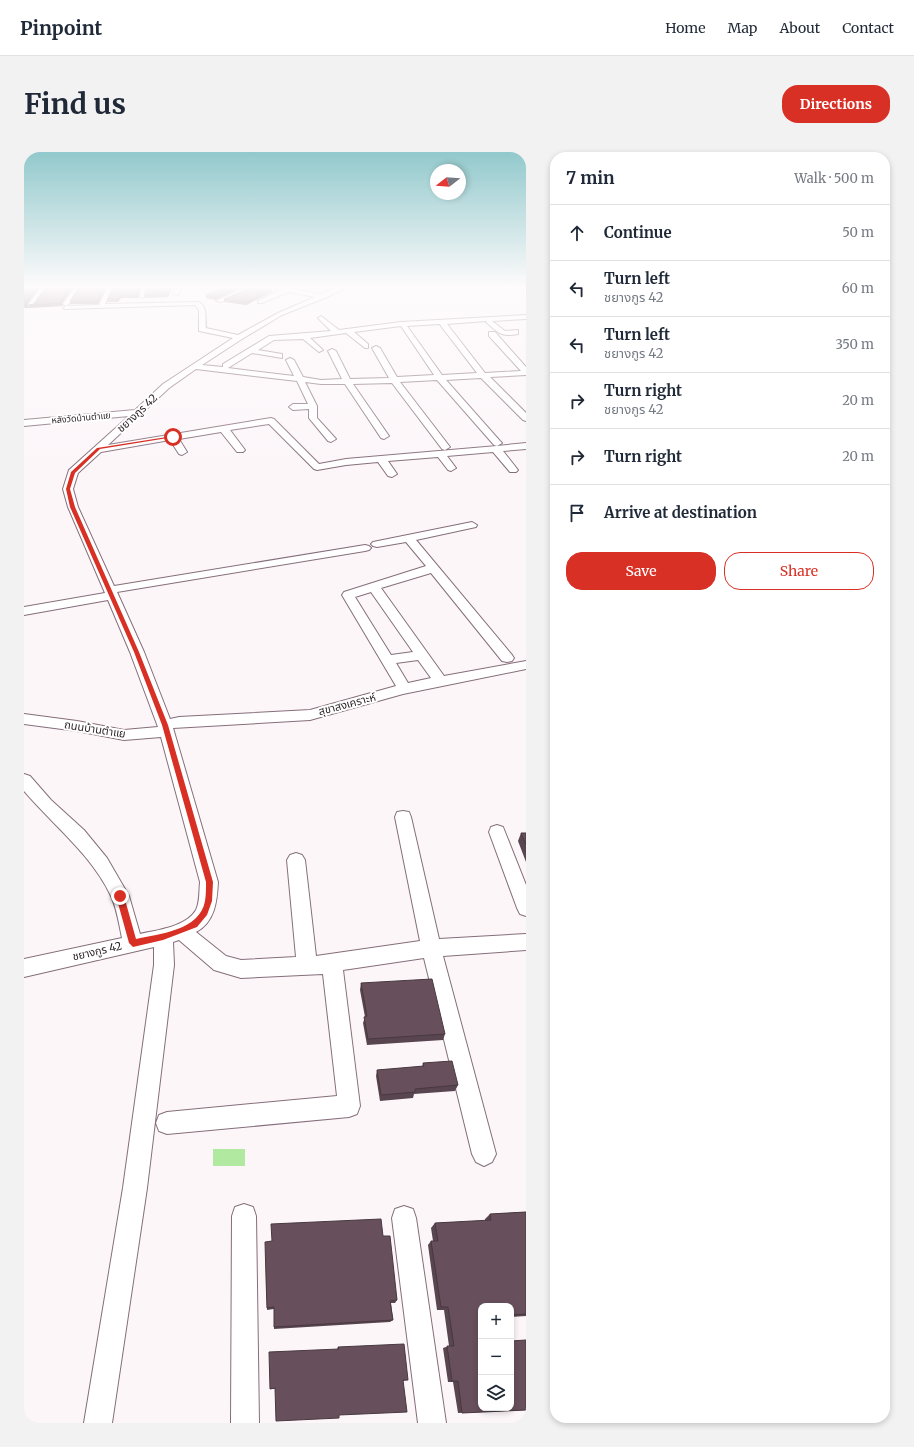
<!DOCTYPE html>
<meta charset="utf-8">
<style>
:root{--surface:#fff;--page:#f2f2f3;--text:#1f2937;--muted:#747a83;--line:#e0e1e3;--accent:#d93025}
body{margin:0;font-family:Merriweather,"Noto Sans Thai",serif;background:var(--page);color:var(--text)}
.controls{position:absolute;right:12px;bottom:12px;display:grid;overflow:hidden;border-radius:8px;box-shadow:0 2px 6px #0003}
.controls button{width:36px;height:36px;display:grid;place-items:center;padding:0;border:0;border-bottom:1px solid var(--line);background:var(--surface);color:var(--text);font:20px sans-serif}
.compass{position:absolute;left:406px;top:12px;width:36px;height:36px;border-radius:50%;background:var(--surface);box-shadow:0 2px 6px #0003;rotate:253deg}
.stop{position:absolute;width:12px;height:12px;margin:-9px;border:3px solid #d93025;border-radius:50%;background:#fff}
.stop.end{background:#d93025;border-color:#fff;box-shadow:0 1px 4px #0008}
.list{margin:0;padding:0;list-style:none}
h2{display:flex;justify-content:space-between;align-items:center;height:52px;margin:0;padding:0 16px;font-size:17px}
h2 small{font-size:13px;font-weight:400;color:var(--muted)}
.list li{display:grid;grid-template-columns:26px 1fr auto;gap:12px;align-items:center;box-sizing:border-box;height:56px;padding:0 16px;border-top:1px solid var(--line)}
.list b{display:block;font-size:15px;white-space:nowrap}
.list p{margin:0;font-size:13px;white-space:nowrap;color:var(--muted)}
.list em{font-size:13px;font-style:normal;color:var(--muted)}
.actions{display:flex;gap:8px;padding:12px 16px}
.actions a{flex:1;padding:9px 0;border:1px solid var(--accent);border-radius:16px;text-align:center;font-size:14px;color:var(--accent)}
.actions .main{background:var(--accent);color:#fff}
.icon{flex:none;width:22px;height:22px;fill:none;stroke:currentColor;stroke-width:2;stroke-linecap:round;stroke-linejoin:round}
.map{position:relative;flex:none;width:502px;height:1271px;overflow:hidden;border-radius:16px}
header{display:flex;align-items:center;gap:24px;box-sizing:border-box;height:56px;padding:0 20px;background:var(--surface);border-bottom:1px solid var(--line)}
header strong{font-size:19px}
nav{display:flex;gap:22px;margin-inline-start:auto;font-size:14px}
.intro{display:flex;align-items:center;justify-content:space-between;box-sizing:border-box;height:96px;padding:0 24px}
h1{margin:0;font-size:28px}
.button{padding:10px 18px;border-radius:16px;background:var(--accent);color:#fff;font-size:14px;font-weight:700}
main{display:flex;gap:24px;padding:0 24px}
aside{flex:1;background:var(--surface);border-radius:16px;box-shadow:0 2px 6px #0003}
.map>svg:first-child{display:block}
.water{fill:#b2e9a1}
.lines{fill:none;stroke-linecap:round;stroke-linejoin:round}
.minor-casing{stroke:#856e7a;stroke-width:2}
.minor{fill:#fff;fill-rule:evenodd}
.wall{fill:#59454f}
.shaded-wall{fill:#483840}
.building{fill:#67505c;stroke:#483840}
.route{fill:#d93025}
.labels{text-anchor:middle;stroke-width:4;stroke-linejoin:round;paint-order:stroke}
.far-street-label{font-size:9px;fill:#2f252a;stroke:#fff}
.street-label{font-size:11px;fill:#2f252a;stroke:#fff}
</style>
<header>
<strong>Pinpoint</strong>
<nav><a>Home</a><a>Map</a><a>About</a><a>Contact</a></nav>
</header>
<div class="intro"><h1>Find us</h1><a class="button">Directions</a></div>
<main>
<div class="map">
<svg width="502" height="1271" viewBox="0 0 502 1271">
<rect width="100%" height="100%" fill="#fcf6f9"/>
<!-- water -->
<path class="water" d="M189,997h32v17h-32z"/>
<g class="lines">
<!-- minor casing -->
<g class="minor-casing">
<path id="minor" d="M16,136h6l-13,18h-4l-1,-1z
M50,136h6l-12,17 -2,1 33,-1 8,-17h6l-8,16 93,-2c10,4 7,16 8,26l32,7 40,-22 37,-16 -27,-5 -26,11h-4v-2l22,-11 -5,-2h19l-1,1 28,5 15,-6h9l-18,9 -1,1 -4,1 -40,16 -40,24 -40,26 21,2v-3l46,-28 62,-5 -13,-13 3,-2 18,14 62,-8 125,-7v4l-34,2 13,10 13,-1v4c-17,3 -19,-1 -31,-11l-1,-2 -39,3 38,49 36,-2 -32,-35v-4h6l31,35v8l-36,2 36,36v8l-3,-1 -42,-42 -35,2 54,61 2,2 -5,3 29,-3v6l-23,2 15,19 -2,2h-6l-17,-20 -46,4 9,12 -5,3 -3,-1 -10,-13 -50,4 9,13 -5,3 -4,-1 -10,-14 -32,3 -29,5 -3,-1 -45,-45 -39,6 15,20 -2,2h-6l-16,-20 -42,7 8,13 -5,3 -3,-1 -9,-14 -69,12 -23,21 -5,16 5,18 36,79 251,-41 4,1 2,2 -2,2 -4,1 -248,41 27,60 26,67 9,-2 131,-7 86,-24 -54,-91 2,-3 82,-26 -20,-24 -29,5 -4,-1 -2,-2 2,-2 99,-20 5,3 -1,2 -60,13 96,115 2,3 -2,3 -5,1 -5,-1 -71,-88 -50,15 63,88 82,-15v8l-123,25 -93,26 -137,8 45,154c-1,19 -3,40 -22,50l30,24 15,4 55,-3 -9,-97 3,-5 6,-2 6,2 3,5 11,96 104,-15 -25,-124 2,-5 6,-1 6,1 2,5 28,122 87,-5v16l-83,6 53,198 -4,8 -8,4 -8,-4 -4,-8 -48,-196 -81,12 17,136 -3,8 -8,3 -182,17 -8,-3 -3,-8 3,-8 8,-3 170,-16 -14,-122 -82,4 -27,-8 -35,-30 -6,2 1,23 -27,223 -35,235h-28l39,-235 31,-223v-18l-130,30v-18l98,-21c-3,-14 -5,-29 -11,-42 -20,-42 -57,-70 -87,-105v-17l6,2 21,24 33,30 23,28 22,38 11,38c17,-4 46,-7 56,-24 4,-8 3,-19 4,-28l-39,-145 -37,3 -47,-9 -53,-7v-10l53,7 47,9 34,-3 -28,-75 -22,-52 -84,15v-8l81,-14 -37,-86 -5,-18 6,-19 60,-54 -105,10v-6l111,-10 28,-26 70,-46 -34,-7v-21l-4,-5 -131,4 -1,-1 3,-2 -3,-2zM416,172l1,2 36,47 -35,2 -35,-49zM377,174l33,49 -37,2 -17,-29 -4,-2 -4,2 17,30 -39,1 -14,-28 -4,-2 -4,2 14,28 -21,1 -18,-3 -9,-17 -4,-2 -4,2 8,16 -66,-8 24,-15 30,5v-4l-24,-4 16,-10 29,-1 16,13 4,-2 -13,-12 36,-5 19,15h3v-4l-14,-12zM172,217l101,12 11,23h-15l-4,3 4,3 16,-1v9l19,23 3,1 5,-3 -19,-21v-12l-12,-24 16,2h24l36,54 3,1 5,-3 -36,-52 39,-1 50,66 3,1 5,-3 -50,-65 37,-2 57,65 3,1 -151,13 -27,5 -45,-45 -3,-1 -163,27 61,-57zM347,440l42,60 -22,3 -36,-58zM394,508l13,18 -23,5 -12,-20z
M118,136h6l-3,8 -3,2 -3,-2z
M151,136h6l-3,7 -5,-1z
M220,136h9l-32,14 -5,-1z
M473,673l6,2 2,5 21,53v31l-6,-2 -3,-6 -28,-76 2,-5z
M220,1052l9,3 3,9 3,207h-28l1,-207 3,-9z
M380,1054l9,3 3,9 30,205h-28l-26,-205 3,-9z"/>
</g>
<!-- minor -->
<use href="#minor" class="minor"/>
</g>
<!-- wall -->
<path class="wall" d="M0,136h15l-12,15 2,5h-5z
M21,136h28l-11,15 1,3 -34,2v-3l5,-1z
M55,136h27l-8,16h-28v-3z
M89,136h28l-3,6 1,4h-18l-3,4h-11v-2z
M123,136h25l-4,9 -23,1 -1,-3z
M200,136h17l-26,12 -9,-2v-3z
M248,137v3l-26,13 -22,-3v-3z
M497,681h5v29l-8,-21z
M337,831l84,51 -2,6 -76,5 -4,-22 2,-6 -5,-27z
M399,911l35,22 -3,6 -41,3 -1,4 -33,3 -4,-25 1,-6 45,-3z
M502,1060v104l-15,1v-11h-30l44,102 1,2 -68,3 -5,-31h-5l-5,-34 6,-2 -5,-36h-7l-9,-65 3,-4h2l-2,-13 4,-5 50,-2v-2l5,-5z
M359,1084l14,64 -2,3h-4l2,17 -3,2 -116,7v-20l-7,1 -1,-32z
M314,1195l70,33 -5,1 -133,8 67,-40z"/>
<!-- shaded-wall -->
<path class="shaded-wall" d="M12,136h3l-12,16 -1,-3z
M46,136h3l-11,15 -1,-3z
M80,136h2l-8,16v-3z
M116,136h1l-3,7 -1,-2z
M147,136h1l-4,9v-3z
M211,136h6l-26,12v-3z
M248,137v3l-26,13v-3z
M97,143v3l-3,4v-3z"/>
<!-- building -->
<path class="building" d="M0,136h12l-10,13 2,4h-4z
M21,136h25l-9,12 1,3 -33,2 5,-1z
M55,136h25l-6,13h-28z
M89,136h27l-3,5 2,2h-18l-3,4 -11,1z
M123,136h24l-3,6 -24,1z
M200,136h11l-20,9 -9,-2z
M226,136h13l9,1 -26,13 -22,-3z
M497,681h5v12z
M408,827l13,55 -77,5 -4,-22 3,-1 -6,-33z
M428,909l6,24 -43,4v3l-34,3 -4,-25 47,-4 -1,-3z
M502,1060v102l-15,1v-9h-30v102h30v-67l15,-1v67l-1,1 1,2 -64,3 -4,-32h-6l-5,-35h7l-6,-39h-7l-10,-66h7l-3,-18 56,-3 -1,-6z
M357,1067l2,17h7l3,27 4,37 -7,1 3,19 -119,7v-20l-7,1 -1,-30 -1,-36 7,-1 -1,-17z
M380,1192l4,36h-5l4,32 -68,3v3l-63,3 -1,-33 -5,1 -1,-37 70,-3 -1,-2z"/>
<!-- sky -->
<linearGradient id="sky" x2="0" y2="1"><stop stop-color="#92c9cc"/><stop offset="0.43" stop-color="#fefbfc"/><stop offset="1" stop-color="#fefbfc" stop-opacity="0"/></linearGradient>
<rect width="502" height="314" fill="url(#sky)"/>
<!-- route -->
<path class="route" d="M149,284l1,1 -74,12 -25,24 -5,16 5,18 64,145 29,73 45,157 -1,19 -5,14 -10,12 -34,13 -30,7 -4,-4 -13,-47 1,-3h5l2,3 12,43c24,-5 64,-9 69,-38 1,-6 1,-13 1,-19l-44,-157 -28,-73 -64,-145 -4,-18 5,-17 26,-24z"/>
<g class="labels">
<!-- far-street labels -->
<g class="far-street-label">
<text transform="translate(57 266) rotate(-5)" y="3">หลังวัดบ้านตำแย</text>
</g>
<!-- street labels -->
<g class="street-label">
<text transform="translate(113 261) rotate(-43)" y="4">ชยางกูร 42</text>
<text transform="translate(323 552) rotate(-15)" y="4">สุขาสงเคราะห์</text>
<text transform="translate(71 577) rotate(9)" y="4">ถนนบ้านตำแย</text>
<text transform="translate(73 799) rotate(-13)" y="4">ชยางกูร 42</text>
</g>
</g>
</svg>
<div class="controls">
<button>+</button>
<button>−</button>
<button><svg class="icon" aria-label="layers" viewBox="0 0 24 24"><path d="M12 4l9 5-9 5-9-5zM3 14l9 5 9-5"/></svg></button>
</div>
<svg class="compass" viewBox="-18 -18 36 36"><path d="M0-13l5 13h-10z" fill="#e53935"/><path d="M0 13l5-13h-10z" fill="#747a83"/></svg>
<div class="stop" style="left:149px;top:285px"></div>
<div class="stop end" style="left:96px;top:744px"></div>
</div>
<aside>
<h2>7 min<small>Walk · 500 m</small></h2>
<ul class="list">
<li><svg class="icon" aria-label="ahead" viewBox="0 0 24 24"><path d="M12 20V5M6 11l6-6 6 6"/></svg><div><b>Continue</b></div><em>50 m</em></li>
<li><svg class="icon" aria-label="left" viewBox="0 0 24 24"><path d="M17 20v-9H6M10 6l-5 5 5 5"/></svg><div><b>Turn left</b><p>ชยางกูร 42</p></div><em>60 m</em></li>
<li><svg class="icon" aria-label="left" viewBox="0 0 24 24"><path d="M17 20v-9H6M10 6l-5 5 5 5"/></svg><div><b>Turn left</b><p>ชยางกูร 42</p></div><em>350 m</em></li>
<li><svg class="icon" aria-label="right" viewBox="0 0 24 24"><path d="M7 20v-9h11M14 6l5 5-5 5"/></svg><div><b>Turn right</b><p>ชยางกูร 42</p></div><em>20 m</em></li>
<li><svg class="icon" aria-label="right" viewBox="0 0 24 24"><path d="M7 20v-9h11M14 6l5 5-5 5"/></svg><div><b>Turn right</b></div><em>20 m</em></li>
<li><svg class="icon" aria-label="arrive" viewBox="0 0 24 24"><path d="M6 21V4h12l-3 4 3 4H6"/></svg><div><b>Arrive at destination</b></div></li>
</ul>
<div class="actions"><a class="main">Save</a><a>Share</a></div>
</aside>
</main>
